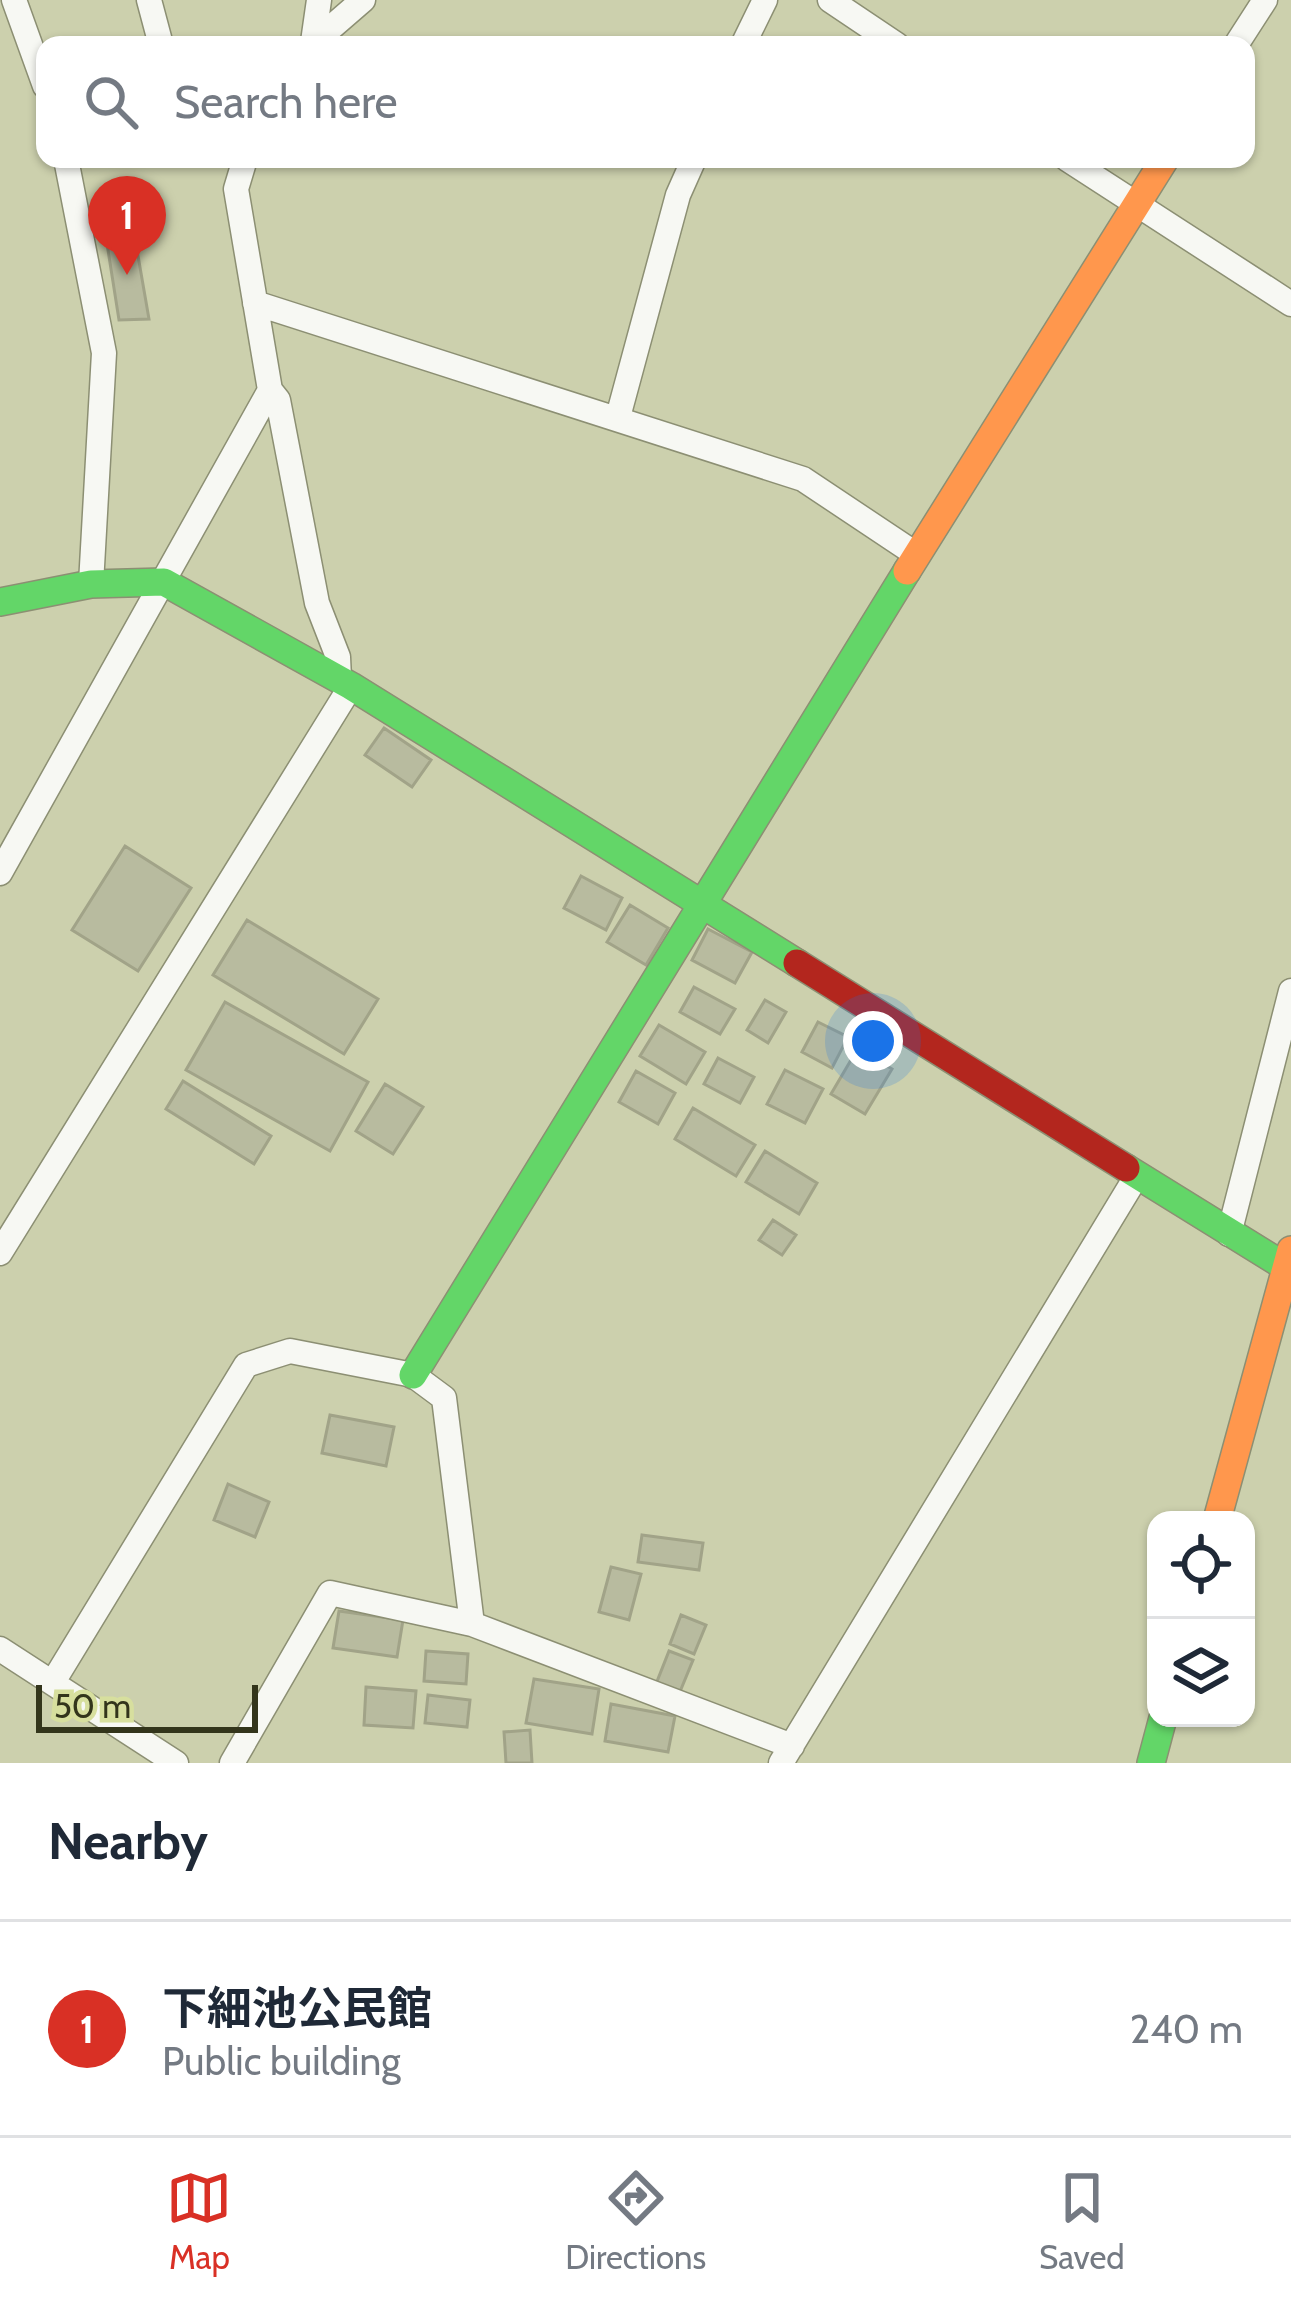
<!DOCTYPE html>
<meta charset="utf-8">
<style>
:root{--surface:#fff;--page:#f6f6f7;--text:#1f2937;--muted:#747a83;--line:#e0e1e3;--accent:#d93025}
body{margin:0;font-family:Cabin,"Noto Sans JP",sans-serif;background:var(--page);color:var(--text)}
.controls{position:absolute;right:36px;bottom:36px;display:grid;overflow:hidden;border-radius:24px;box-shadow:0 3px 9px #0004}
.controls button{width:108px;height:108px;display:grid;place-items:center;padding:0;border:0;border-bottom:3px solid var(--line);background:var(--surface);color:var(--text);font:60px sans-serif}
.scale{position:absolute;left:36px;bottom:30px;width:222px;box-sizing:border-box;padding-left:12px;border:6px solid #33351b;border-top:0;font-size:33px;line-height:42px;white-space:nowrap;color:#33351b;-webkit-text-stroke:9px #d7df9e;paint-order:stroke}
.you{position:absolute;left:873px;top:1041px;width:42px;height:42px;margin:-30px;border:9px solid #fff;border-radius:50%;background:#1a73e8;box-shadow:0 0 0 18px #1a73e833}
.badge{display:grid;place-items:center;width:78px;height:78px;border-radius:50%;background:var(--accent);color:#fff;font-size:39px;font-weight:700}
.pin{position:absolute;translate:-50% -99px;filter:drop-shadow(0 3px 6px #0008)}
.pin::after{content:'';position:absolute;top:63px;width:42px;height:36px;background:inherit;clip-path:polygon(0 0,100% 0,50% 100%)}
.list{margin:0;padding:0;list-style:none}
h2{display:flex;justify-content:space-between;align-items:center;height:156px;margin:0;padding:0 48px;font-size:51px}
h2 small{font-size:39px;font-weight:400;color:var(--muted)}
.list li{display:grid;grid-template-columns:78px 1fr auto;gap:36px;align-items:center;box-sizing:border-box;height:216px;padding:0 48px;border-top:3px solid var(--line)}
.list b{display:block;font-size:45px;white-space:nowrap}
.list p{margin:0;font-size:39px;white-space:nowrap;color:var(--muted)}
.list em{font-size:39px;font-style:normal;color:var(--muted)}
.icon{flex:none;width:66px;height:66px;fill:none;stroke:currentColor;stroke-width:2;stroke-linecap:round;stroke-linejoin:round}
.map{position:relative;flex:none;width:1291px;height:1763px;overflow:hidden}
.search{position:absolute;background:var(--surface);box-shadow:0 3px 9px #0004;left:36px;right:36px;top:36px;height:132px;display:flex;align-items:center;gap:30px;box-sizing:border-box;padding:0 42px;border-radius:24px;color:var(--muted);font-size:45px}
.sheet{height:372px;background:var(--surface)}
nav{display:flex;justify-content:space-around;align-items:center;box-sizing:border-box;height:168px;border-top:3px solid var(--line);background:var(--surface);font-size:33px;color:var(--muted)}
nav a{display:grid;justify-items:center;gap:6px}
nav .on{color:var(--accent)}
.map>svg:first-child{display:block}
.building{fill:#b8bb9f;stroke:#a1a388;stroke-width:3}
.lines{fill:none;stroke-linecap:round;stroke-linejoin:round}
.street-casing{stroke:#8c8f73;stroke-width:27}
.fast-casing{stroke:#8c8f73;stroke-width:30}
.slow-casing{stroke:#8c8f73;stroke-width:30}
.jam-casing{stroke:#8c8f73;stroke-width:30}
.street{stroke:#f7f8f3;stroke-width:24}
.fast{stroke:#63d668;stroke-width:27}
.slow{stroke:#ff974d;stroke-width:27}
.jam{stroke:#b3261e;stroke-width:27}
</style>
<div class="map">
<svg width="1291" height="1763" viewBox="0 0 1291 1763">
<rect width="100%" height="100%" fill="#ccd0ad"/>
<!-- building -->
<path class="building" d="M133,227l16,92 -30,1 -14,-89z
M384,728l47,32 -19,27 -47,-32z
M125,846l66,42 -53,83 -66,-41z
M581,876l41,22 -16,32 -42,-22z
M630,905l38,23 -22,37 -39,-23z
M247,920l131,79 -34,55 -131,-79z
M708,929l44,23 -17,31 -43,-23z
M694,987l41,22 -15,25 -40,-22z
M765,1000l21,12 -18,31 -21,-13z
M225,1002l143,80 -38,69 -144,-81z
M818,1022l30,15 -16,31 -30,-16z
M659,1025l46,27 -19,32 -46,-28z
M858,1048l34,21 -27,45 -34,-20z
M718,1058l36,19 -14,26 -36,-19z
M785,1070l38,19 -18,34 -38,-19z
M636,1071l39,22 -17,31 -39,-22z
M183,1081l88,55 -17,28 -88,-55z
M385,1084l38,23 -30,47 -37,-23z
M693,1108l62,37 -19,31 -61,-37z
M765,1151l52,32 -18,31 -53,-32z
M773,1220l23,15 -14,20 -23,-15z
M330,1415l64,12 -8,39 -64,-13z
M228,1484l41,18 -14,35 -41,-17z
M642,1535l61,8 -4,27 -61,-8z
M611,1567l30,7 -12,46 -30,-8z
M339,1611l64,9 -6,37 -64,-9z
M681,1615l25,10 -12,29 -24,-10z
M426,1651l42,3 -2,30 -42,-3z
M669,1651l24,9 -14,34 -23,-10z
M534,1679l65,10 -7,45 -66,-11z
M366,1687l50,4 -3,37 -49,-3z
M428,1695l42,5 -3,27 -42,-4z
M611,1704l64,12 -7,36 -63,-11z
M530,1730l2,33h-26l-2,-31z"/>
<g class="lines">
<!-- street casing -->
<g class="street-casing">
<path id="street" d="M14,0l31,86
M149,0l12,45
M830,0l67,45
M313,42l6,-42
M311,45l52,-45
M743,45l22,-45
M1236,45l29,-45
M66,159l38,194 -13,231
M1067,159l224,145
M255,303l548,176 114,76
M270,390l8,10 39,203 21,54 1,22
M618,417l60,-222 16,-36
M0,873l270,-483 -34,-201 9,-30
M1229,1234l62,-243
M0,1253l351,-567
M0,1649l176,114
M53,1682l193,-317 44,-14 123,24 31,23 28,226
M232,1763l98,-170 142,31 320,122
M781,1763l355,-586"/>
</g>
<!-- fast casing -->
<g class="fast-casing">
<path id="fast" d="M0,602l91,-18 73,-2 187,104 446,277
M1126,1168l160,99
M413,1375l494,-804
M1151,1763l12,-45"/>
</g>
<!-- slow casing -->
<g class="slow-casing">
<path id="slow" d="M907,571l258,-412
M1217,1520l74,-270"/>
</g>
<!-- jam casing -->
<g class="jam-casing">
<path id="jam" d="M797,963l329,205"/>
</g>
<!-- street -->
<use href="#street" class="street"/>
<!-- fast -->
<use href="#fast" class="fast"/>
<!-- slow -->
<use href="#slow" class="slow"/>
<!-- jam -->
<use href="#jam" class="jam"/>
</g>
</svg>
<div class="controls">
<button><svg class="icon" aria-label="locate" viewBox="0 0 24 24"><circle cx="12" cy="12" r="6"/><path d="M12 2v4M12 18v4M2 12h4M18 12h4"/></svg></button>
<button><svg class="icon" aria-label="layers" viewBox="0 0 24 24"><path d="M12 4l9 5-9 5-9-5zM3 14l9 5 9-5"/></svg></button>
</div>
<div class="scale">50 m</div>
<div class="you"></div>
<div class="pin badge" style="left:127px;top:275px">1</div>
<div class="search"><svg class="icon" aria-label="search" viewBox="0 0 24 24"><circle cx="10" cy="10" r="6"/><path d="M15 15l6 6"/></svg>Search here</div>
</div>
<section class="sheet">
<h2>Nearby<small></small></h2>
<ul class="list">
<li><span class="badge">1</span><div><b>下細池公民館</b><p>Public building</p></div><em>240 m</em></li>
</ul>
</section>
<nav>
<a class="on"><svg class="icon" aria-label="map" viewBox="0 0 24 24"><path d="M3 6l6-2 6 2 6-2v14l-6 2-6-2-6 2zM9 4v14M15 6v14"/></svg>Map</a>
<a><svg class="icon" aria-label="directions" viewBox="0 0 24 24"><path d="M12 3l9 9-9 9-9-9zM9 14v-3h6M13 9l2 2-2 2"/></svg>Directions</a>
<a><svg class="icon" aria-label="saved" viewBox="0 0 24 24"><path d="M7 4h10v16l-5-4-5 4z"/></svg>Saved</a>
</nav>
